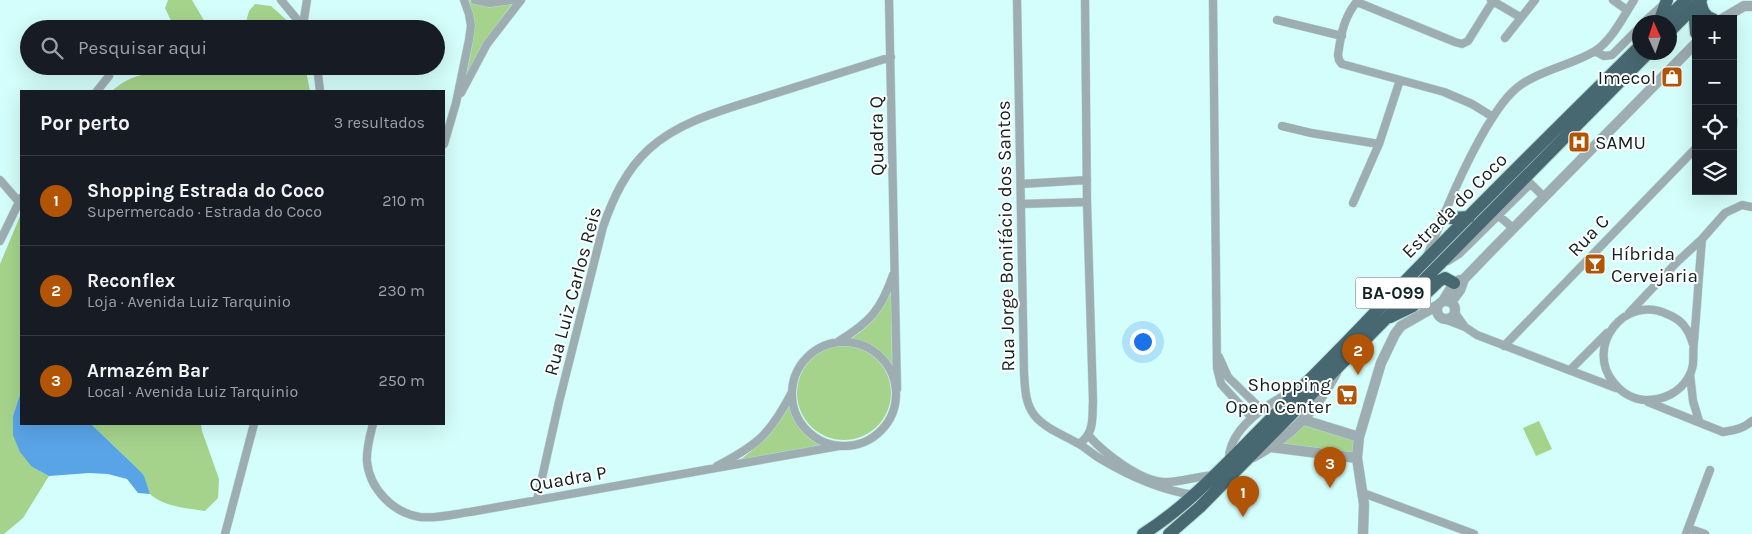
<!DOCTYPE html>
<html lang="pt">
<meta charset="utf-8">
<style>
:root{--surface:#171b24;--page:#242831;--text:#f1f3f6;--muted:#9ea1a6;--line:#363941;--accent:#b25405}
body{margin:0;font-family:Karla,sans-serif;background:var(--page);color:var(--text)}
.controls{position:absolute;right:15px;top:15px;display:grid;overflow:hidden;border-radius:0px;box-shadow:0 5px 20px #0002}
.controls button{width:45px;height:45px;display:grid;place-items:center;padding:0;border:0;border-bottom:1px solid var(--line);background:var(--surface);color:var(--text);font:25px sans-serif}
.compass{position:absolute;left:1632px;top:15px;width:45px;height:45px;border-radius:50%;background:var(--surface);box-shadow:0 5px 20px #0002;rotate:357deg}
.you{position:absolute;left:1142px;top:341px;width:18px;height:18px;margin:-12px;border:4px solid #fff;border-radius:50%;background:#1a73e8;box-shadow:0 0 0 8px #1a73e833}
.badge{display:grid;place-items:center;width:32px;height:32px;border-radius:50%;background:var(--accent);color:#fff;font-size:16px;font-weight:700}
.pin{position:absolute;translate:-50% -41px;filter:drop-shadow(0 1px 2px #0008)}
.pin::after{content:'';position:absolute;top:26px;width:18px;height:15px;background:inherit;clip-path:polygon(0 0,100% 0,50% 100%)}
.list{margin:0;padding:0;list-style:none}
h2{display:flex;justify-content:space-between;align-items:center;height:65px;margin:0;padding:0 20px;font-size:21px}
h2 small{font-size:16px;font-weight:400;color:var(--muted)}
.list li{display:grid;grid-template-columns:32px 1fr auto;gap:15px;align-items:center;box-sizing:border-box;height:90px;padding:0 20px;border-top:1px solid var(--line)}
.list b{display:block;font-size:19px;white-space:nowrap}
.list p{margin:0;font-size:16px;white-space:nowrap;color:var(--muted)}
.list em{font-size:16px;font-style:normal;color:var(--muted)}
.icon{flex:none;width:28px;height:28px;fill:none;stroke:currentColor;stroke-width:2;stroke-linecap:round;stroke-linejoin:round}
.map{position:relative;flex:none;width:1752px;height:534px;overflow:hidden}
.search{position:absolute;background:var(--surface);box-shadow:0 5px 20px #0002;left:20px;top:20px;width:425px;height:55px;display:flex;align-items:center;gap:12px;box-sizing:border-box;padding:0 18px;border-radius:28px;color:var(--muted);font-size:19px}
.panel{position:absolute;background:var(--surface);box-shadow:0 5px 20px #0002;left:20px;top:90px;width:425px;height:335px;border-radius:0px}
.map>svg:first-child{display:block}
.green{fill:#a5d38c}
.water{fill:#59a4e7}
.lines{fill:none;stroke-linecap:round;stroke-linejoin:round}
.minor-casing{stroke:#b5dbd8;stroke-width:9}
.tertiary-casing{stroke:#b5dbd8;stroke-width:11}
.trunk-casing{stroke:#b5dbd8;stroke-width:14}
.minor{stroke:#9dadb2;stroke-width:8}
.tertiary{stroke:#9dadb2;stroke-width:10}
.trunk{stroke:#486871;stroke-width:12}
.labels{text-anchor:middle;stroke-width:4;stroke-linejoin:round;paint-order:stroke}
.shield{fill:#fff;stroke:#586463;stroke-width:1}
.shield-label{font-size:18px;font-weight:bold;fill:#112120}
.poi-label{font-size:19px;fill:#112120;stroke:#fff;text-anchor:end}
.street-label{font-size:19px;fill:#112120;stroke:#fff}
</style>
<div class="map">
<svg width="1752" height="534" viewBox="0 0 1752 534">
<rect width="100%" height="100%" fill="#d4fefb"/>
<!-- green -->
<path class="green" d="M168,0h24l17,29h-34l-10,-21z
M469,0l22,7 21,-3 -24,33 -23,43c6,-27 13,-52 4,-80z
M255,4l16,2 22,20 1,3h-50l5,-18z
M184,66h121l5,25h-198c22,-20 39,-17 67,-19z
M21,214v177l-8,25 19,51 17,9 -26,42 -19,16h-4v-270z
M891,292l1,73v1c-10,-16 -23,-24 -41,-27 18,-12 31,-27 40,-47z
M797 393a47 47 0 1 1 94 0a47 47 0 1 1-94 0Z
M790,403c4,20 16,35 35,43l-88,16c22,-16 42,-34 53,-59z
M1539,421l13,28 -16,7 -13,-28z
M91,424h110l1,7 17,48 -1,19 -13,13c-18,-3 -40,-4 -54,-16 -6,-6 -7,-18 -12,-25z
M1305,424l51,16 -2,16 -70,-9 -2,-5z"/>
<!-- water -->
<path class="water" d="M21,391v33h70l48,46 5,6 6,18 -12,-1 -11,-14 -19,-5 -19,-1 -40,3 -17,-9 -12,-15 -7,-17v-19z"/>
<g class="lines">
<!-- minor casing -->
<g class="minor-casing">
<path id="minor" d="M281,0l24,29
M475,0l15,3 22,-3
M889,0l8,389
M1017,0l7,373c1,15 1,31 11,43 10,12 28,19 42,27 8,4 14,10 22,15 30,18 60,32 95,37
M1213,0l4,368 4,16 31,34
M1358,0c-14,17 -17,33 -20,55l1,5 3,4 102,28 28,12 21,13
M1491,0l29,17
M1613,0l14,10
M1357,2l98,40 7,2 6,-3 25,-40
M1277,20l65,16
M1644,22l19,-17
M303,25l4,-25
M1505,38l30,-38
M1595,51l9,5 8,-1 28,-28
M317,66l3,25
M97,91l12,-15
M461,93l26,-49 34,-44
M1733,119v7
M1282,126l29,7 68,11
M444,144l12,-41 13,-63 2,-14 -2,-12 -5,-14
M0,180l19,22
M1528,181l16,16
M1021,184l66,-4
M1353,203l26,-59 21,-64
M1021,204l66,-2
M1499,216l14,12
M0,241l21,-43
M1427,256c18,-44 35,-87 59,-128 10,-16 21,-34 36,-44 22,-15 50,-19 73,-33 17,-11 28,-34 39,-51
M1448,261l11,-7 71,-70
M1455,313l10,14
M1629,313l48,-51 25,-23 23,-26 17,-8 10,2
M1447,320l18,7 12,8 139,53
M839,341c31,-19 42,-31 54,-66
M792 394a52 52 0 1 1 104 0a52 52 0 1 1-104 0Z
M1693,344c-2,-5 -3,-10 -6,-14 -4,-7 -12,-13 -20,-16 -43,-20 -83,33 -53,69 8,10 20,17 33,17 16,0 32,-7 41,-22 8,-12 4,-23 6,-37 3,-34 5,-68 8,-102
M1504,346l192,-198
M1219,357l9,20 33,32
M1570,370l37,-37
M1690,374l3,27 6,20
M1648,402l75,30c11,-2 20,-3 29,-11
M373,424c-3,12 -7,25 -6,38 3,27 26,51 53,55 16,2 34,-3 50,-5l369,-66
M1089,436c15,17 51,45 75,46 14,1 34,-6 50,-7
M1079,444c16,-11 13,-26 14,-43l-6,-199 -2,-202
M1229,462c-2,-33 40,-59 65,-72
M717,466c42,-22 53,-32 75,-74
M1363,493l111,41
M537,500l22,-98 44,-175c10,-29 23,-57 46,-78 32,-29 78,-40 118,-53 41,-13 82,-26 124,-39
M1688,528l17,6
M225,534l29,-110
M1686,534l24,-64"/>
</g>
<!-- tertiary casing -->
<g class="tertiary-casing">
<path id="tertiary" d="M1722,19l22,-13h8
M1437 310a9 9 0 1 1 18 0a9 9 0 1 1-18 0Z
M1443,301l11,-18 6,-3
M1451,302l9,-12 4,-11 28,-29 204,-207
M1304,420l55,17
M1270,447l87,11
M1253,457c38,-21 63,-46 83,-84
M1363,534l1,-30 -7,-46 2,-21 22,-74 14,-29 6,-8 37,-21"/>
</g>
<!-- trunk casing -->
<g class="trunk-casing">
<path id="trunk" d="M1700,1c2,8 4,16 13,18
M1694,7l2,26
M1659,22l8,-22
M1663,22l23,-22
M1670,31l31,-31
M1443,216l8,2 18,-1
M1390,317l23,-11 26,-25 6,-3 9,5
M1143,534c40,-25 72,-59 105,-92 40,-41 80,-80 119,-121 89,-94 181,-184 273,-275
M1169,534l31,-27 449,-455"/>
</g>
<!-- minor -->
<use href="#minor" class="minor"/>
<!-- tertiary -->
<use href="#tertiary" class="tertiary"/>
<!-- trunk -->
<use href="#trunk" class="trunk"/>
</g>
<!-- icons -->
<defs>
<g id="shop-square" transform="scale(1.125)"><rect x="-9" y="-9" width="18" height="18" rx="4" fill="#b25405" stroke="#fff"/><path d="M-5-2.5h2.3a2.7 3.5 0 0 1 5.4 0H5L5.5 6h-11ZM-1.5-2.5h3a1.5 2.3 0 0 0-3 0Z" fill="#fff"/></g>
<g id="hospital-square" transform="scale(1.125)"><rect x="-9" y="-9" width="18" height="18" rx="4" fill="#b25405" stroke="#fff"/><path d="M-5-5h3v3.5h4V-5h3V5h-3V1.5h-4V5h-3Z" fill="#fff"/></g>
<g id="bar-square" transform="scale(1.125)"><rect x="-9" y="-9" width="18" height="18" rx="4" fill="#b25405" stroke="#fff"/><path d="M-6-5H6L.8 .8V4.5H3.5V6h-7V4.5H-.8V.8Z" fill="#fff"/></g>
<g id="supermarket-square" transform="scale(1.125)"><rect x="-9" y="-9" width="18" height="18" rx="4" fill="#b25405" stroke="#fff"/><path d="M-6-5.5h2.5l.6 2H6L4.5 2H-2.5L-4.4-4H-6ZM-1.5 3.2a1.3 1.3 0 1 0 .1 0ZM3 3.2a1.3 1.3 0 1 0 .1 0Z" fill="#fff"/></g>
</defs>
<g fill-rule="evenodd">
<use href="#shop-square" x="1672" y="77"/>
<use href="#hospital-square" x="1579" y="142"/>
<use href="#bar-square" x="1595" y="264"/>
<use href="#supermarket-square" x="1347" y="395"/>
</g>
<g class="labels">
<!-- shield labels -->
<rect class="shield" x="1355.5" y="277.5" width="75" height="31" rx="4"/>
<g class="shield-label">
<text x="1393" y="299">BA-099</text>
</g>
<!-- poi labels -->
<g class="poi-label">
<text x="1656" y="84">Imecol</text>
<text x="1595" y="149" text-anchor="start">SAMU</text>
<text x="1611" y="260" text-anchor="start">Híbrida<tspan x="1611" dy="22">Cervejaria</tspan></text>
<text x="1331" y="391">Shopping<tspan x="1331" dy="22">Open Center</tspan></text>
</g>
<!-- street labels -->
<g class="street-label">
<text transform="translate(876 136) rotate(-91)" y="7">Quadra Q</text>
<text transform="translate(1454 205) rotate(-45)" y="7">Estrada do Coco</text>
<text transform="translate(1588 235) rotate(-46)" y="7">Rua C</text>
<text transform="translate(1005 236) rotate(-91)" y="7">Rua Jorge Bonifácio dos Santos</text>
<text transform="translate(572 291) rotate(-75)" y="7">Rua Luiz Carlos Reis</text>
<text transform="translate(568 478) rotate(-10)" y="7">Quadra P</text>
</g>
</g>
</svg>
<div class="controls">
<button>+</button>
<button>−</button>
<button><svg class="icon" aria-label="locate" viewBox="0 0 24 24"><circle cx="12" cy="12" r="6"/><path d="M12 2v4M12 18v4M2 12h4M18 12h4"/></svg></button>
<button><svg class="icon" aria-label="layers" viewBox="0 0 24 24"><path d="M12 4l9 5-9 5-9-5zM3 14l9 5 9-5"/></svg></button>
</div>
<svg class="compass" viewBox="-18 -18 36 36"><path d="M0-13l5 13h-10z" fill="#e53935"/><path d="M0 13l5-13h-10z" fill="#9ea1a6"/></svg>
<div class="you"></div>
<div class="pin badge" style="left:1243px;top:517px">1</div>
<div class="pin badge" style="left:1358px;top:375px">2</div>
<div class="pin badge" style="left:1330px;top:488px">3</div>
<div class="search"><svg class="icon" aria-label="search" viewBox="0 0 24 24"><circle cx="10" cy="10" r="6"/><path d="M15 15l6 6"/></svg>Pesquisar aqui</div>
<section class="panel">
<h2>Por perto<small>3 resultados</small></h2>
<ul class="list">
<li><span class="badge">1</span><div><b>Shopping Estrada do Coco</b><p>Supermercado · Estrada do Coco</p></div><em>210 m</em></li>
<li><span class="badge">2</span><div><b>Reconflex</b><p>Loja · Avenida Luiz Tarquinio</p></div><em>230 m</em></li>
<li><span class="badge">3</span><div><b>Armazém Bar</b><p>Local · Avenida Luiz Tarquinio</p></div><em>250 m</em></li>
</ul>
</section>
</div>
